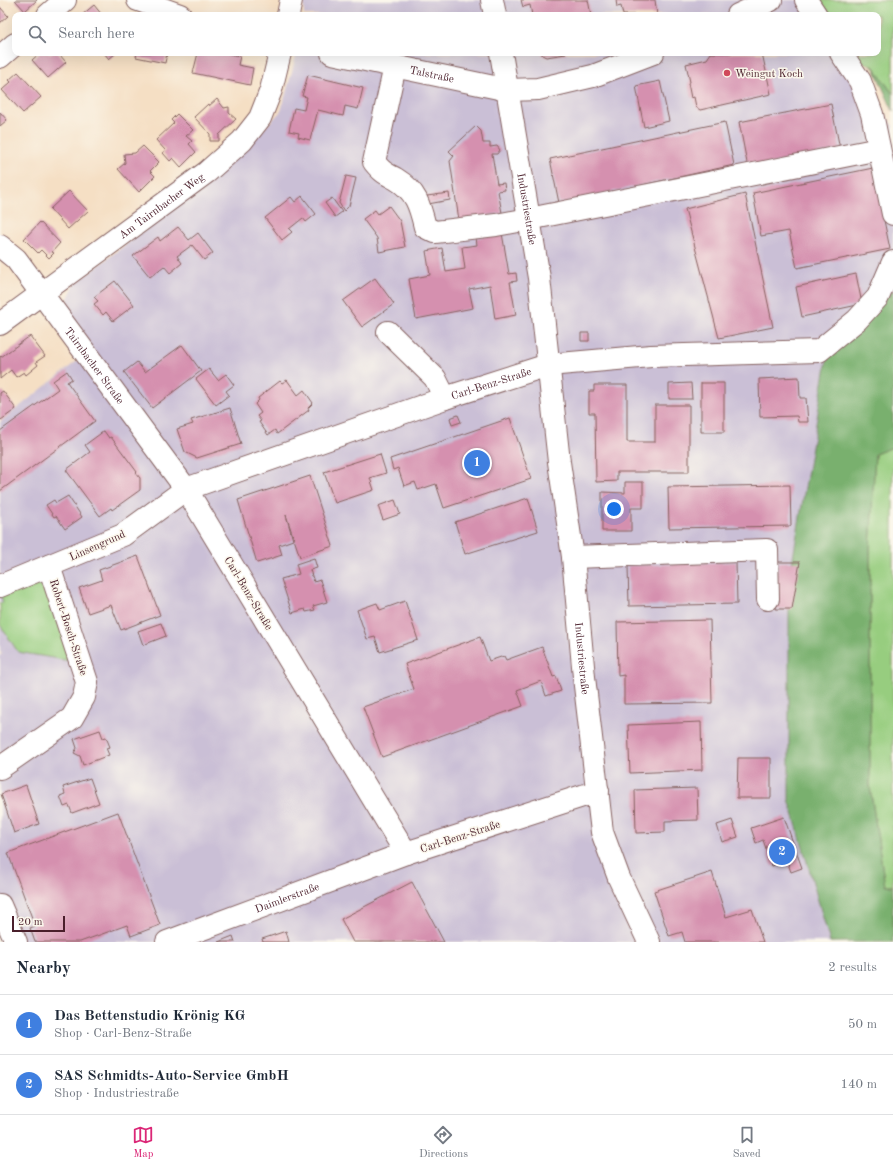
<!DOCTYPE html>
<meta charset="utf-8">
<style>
:root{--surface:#fff;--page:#f2f2f3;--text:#1f2937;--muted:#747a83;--line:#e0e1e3;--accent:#db2777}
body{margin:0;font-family:"Old Standard TT",serif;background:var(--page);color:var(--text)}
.scale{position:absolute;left:12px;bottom:10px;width:53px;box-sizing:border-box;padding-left:4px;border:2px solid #4a1f2b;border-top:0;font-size:11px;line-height:14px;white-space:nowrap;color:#4a1f2b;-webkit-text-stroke:3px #fbf7ec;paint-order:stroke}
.you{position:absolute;left:614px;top:509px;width:14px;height:14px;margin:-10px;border:3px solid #fff;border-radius:50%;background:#1a73e8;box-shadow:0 0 0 6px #1a73e833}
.badge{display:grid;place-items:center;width:26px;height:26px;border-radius:50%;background:var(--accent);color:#fff;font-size:13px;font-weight:700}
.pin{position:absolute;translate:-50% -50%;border:2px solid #fff;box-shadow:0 1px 4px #0006}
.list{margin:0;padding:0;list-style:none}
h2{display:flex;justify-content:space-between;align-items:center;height:52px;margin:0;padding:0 16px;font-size:17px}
h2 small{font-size:13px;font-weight:400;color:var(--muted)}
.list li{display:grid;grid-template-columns:26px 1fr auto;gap:12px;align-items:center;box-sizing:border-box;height:60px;padding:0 16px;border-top:1px solid var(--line)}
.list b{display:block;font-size:15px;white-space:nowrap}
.list p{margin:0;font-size:13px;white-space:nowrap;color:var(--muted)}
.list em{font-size:13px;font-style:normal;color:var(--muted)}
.icon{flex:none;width:22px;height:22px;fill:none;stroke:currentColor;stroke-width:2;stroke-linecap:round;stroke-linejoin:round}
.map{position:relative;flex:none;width:893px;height:942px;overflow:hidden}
.search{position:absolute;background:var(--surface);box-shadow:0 4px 16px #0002;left:12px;right:12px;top:12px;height:44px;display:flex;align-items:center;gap:10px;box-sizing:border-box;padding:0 14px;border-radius:8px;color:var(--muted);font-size:15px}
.sheet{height:172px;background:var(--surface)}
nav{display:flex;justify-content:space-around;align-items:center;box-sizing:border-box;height:56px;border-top:1px solid var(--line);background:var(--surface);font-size:11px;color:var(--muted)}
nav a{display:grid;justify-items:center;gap:2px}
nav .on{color:var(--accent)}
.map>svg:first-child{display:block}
.industrial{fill:#cabfd6}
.green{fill:#97cd7f;stroke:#707655}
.forest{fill:#79b06e;stroke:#62684c}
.building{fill:#d590af}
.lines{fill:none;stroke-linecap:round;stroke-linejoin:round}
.minor-casing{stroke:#866261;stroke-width:24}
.minor{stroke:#fff;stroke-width:22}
.poi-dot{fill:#d1495b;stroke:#fbf7ec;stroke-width:1.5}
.labels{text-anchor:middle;stroke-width:3;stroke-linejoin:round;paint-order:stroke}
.poi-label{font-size:11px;fill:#4a1f2b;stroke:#fbf7ec;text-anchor:start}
.street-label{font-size:11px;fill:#4a1f2b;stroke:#fbf7ec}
</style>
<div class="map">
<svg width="893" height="942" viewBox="0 0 893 942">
<rect width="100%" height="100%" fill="#fbf7ec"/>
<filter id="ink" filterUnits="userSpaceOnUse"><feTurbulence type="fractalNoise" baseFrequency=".025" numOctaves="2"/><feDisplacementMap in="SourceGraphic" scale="8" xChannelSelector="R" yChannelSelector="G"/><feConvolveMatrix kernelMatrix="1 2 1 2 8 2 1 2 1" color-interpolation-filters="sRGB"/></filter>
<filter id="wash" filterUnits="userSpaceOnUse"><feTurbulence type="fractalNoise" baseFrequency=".012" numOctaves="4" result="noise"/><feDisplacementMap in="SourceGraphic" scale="16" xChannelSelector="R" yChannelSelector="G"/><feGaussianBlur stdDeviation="0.9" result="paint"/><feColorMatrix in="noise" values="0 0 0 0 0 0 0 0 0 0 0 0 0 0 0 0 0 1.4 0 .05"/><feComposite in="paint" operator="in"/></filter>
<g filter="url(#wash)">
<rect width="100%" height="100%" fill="#f5dfc4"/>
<!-- industrial -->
<path class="industrial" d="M303,0h503l10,15h-512z
M297,53h546l50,73v164l-65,64 -39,445 41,143h-830v-287l2,-1 -2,-2v-230l91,-72 -27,-44 11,-22 155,-121 51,-52z"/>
<!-- green -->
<path class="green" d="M820,0h73v94l-20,-28 -17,-5 -5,-8h27v-38h-49z
M893,447v439h-8l-15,-99v-238l5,-95z
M31,582l11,4 5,4 29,72 -58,-10 -18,-27v-22l3,-1 -3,-8z"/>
<!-- forest -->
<path class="forest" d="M873,66l20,28v17z
M893,290v62l-2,2 2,9v84l-18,7 -5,95v238l15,99h8v56h-63l-41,-143v-218l39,-227z"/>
<g id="blocks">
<!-- building -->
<path class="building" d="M15,0h22l-12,11z
M521,0h67l3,15h-59l-2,-10 -7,2z
M616,0h39l2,15h-34l-2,-9 -4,1z
M94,5l8,10h-20z
M0,7l8,9 -8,7z
M40,53h18l8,9 -18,16 -16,-18z
M104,53h12l-7,6z
M137,53h30l-2,10 -29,-6z
M198,53h27l15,3 -2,9 15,3 -3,17 -57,-12z
M542,53h24v1l-20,3 -4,-2z
M711,53h51l9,41 -71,16 -4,-3 -2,-10 -3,1 -3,-15 2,-1 -4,-18 21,-5z
M18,72l23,25 -18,16 -21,-23 9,-8 -2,-2z
M308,75l55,13 -5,21 -13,-3 -2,10 -25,-6 -8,30 -12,-3 1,-4 -10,-2 5,-23 10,2 3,-13 -5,-1z
M660,81l9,40 -25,6 -8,-41z
M217,99l7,9 5,-1v6l7,6 -17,16v6h-9v-7l-16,-17 14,-13 1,2z
M831,104l9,45 -92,19 -9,-46z
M0,112l7,8 -7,6z
M177,114l16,16 -7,6 6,5 -3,3 7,8 -15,15 -8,-9 -3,3 -7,-8 2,-3 -9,-10 18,-17 -3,-3z
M725,122l9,43 -175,38 -9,-44z
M476,126l5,5 2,12h7v4l7,-1 3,4 -3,4h-5l5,30 7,-1 1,7 -7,1 4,22 -43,7 -9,-59 4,-5 -5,-5z
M143,146l16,16 -9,9 5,5 -16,16 -21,-23 7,-6 -1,-9 11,-1z
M873,168l17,81 -93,19 -8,-37 -28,5 -8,-43z
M346,176l10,2 -7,28 -5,5 -5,-8z
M69,191l19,20 -20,18 -18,-20z
M449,193l1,7 -22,4 -1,-8z
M745,194l28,133 -54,11 -34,-129z
M302,196l14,18 -10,8 -3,-4 -14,11 3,3 -10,8 -17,-22 26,-21 4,5z
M332,198l10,14 -7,5 -10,-14z
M389,206l11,15 5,26 -26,5 -2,-14 -14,-19 12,-9 3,4z
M40,222l20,21 -8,9 2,1 -5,5 -8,-8 -3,3 -14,-14z
M178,227l11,13 9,-7 15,20 -9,7 -12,-15 -15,11 5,7 -12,10 -6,-7 -14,11 -17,-21 25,-19 2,4z
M502,233l7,41 7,-1 1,8 -7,1 6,33 -21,4 -5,-34 -21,4 4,19 -57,11 -7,-40 21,-4 -4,-24 16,-3 4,24 19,-3 -3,-22 15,-2 -1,-7z
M856,274l6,30 -60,13 -6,-30z
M375,278l19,26 -32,23 -19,-26z
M115,281l19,24 -21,16 -7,-9 -3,3 -9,-11 4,-3 -4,-4z
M581,333h8v8h-8z
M30,336l15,20 -9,6 2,3 -12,10 -2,-3 -8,5 -5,-7 -11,9v-23l1,1z
M182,345l19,26 -49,37 -28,-36 13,-10 8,10z
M209,369l9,11 8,-6 8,11 -8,6 3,4 -13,10 -20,-26z
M67,371l5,8 -5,3 28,39 -95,70v-60l58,-42 -5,-8z
M799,377l1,21h6l2,24h-10l-1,-6 -37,1 -1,-38z
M287,380l11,15 6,-5 9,13 -5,5 1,2 -32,24 -2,-4 -7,5 -9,-13 2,-1 -4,-5 4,-3 -6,-9 4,-4 -1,-2 22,-17 2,2z
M691,383l1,16h-23v-15z
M701,383h23v49h-23z
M594,385h33v57h28v-37h34v67h-72v9l-21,1 -1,-69h-6v-22h5z
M3,391l13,18 -15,11 -1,-2v-25z
M230,408l11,36 -44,14 -12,-6 -8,-23 16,-5 -2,-4z
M458,415l3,7 -9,3 -2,-7z
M510,418l21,61 -87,29 -8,-24 -18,6 -3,-8 -11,4 -6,-18 -5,2 -3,-11z
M104,431l5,7 2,-1 26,35 -1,1 4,5v12l-28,20 -1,-2 -11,8 -34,-46 24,-18 -5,-7z
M380,454l6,19 -16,5 4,12 -39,13 -11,-31z
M310,476l23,70 -33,11 -14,-42 7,25 -14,5 3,10 -25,8 -19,-63z
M625,482h18v26h-12v23h-29v-39l23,1z
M790,485l1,41 -122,2 -1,-41z
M68,496l14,21 -17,12 -9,-13 -2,1 -8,-12 8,-5 2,3z
M528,498l10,33 -73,23 -10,-32z
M395,500l5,14 -17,6 -5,-14z
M138,556l22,59 -39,15 -10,-25 -23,8 -9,-25 23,-8 -3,-10z
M314,558l3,10 -7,2 4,12 6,-2 7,22 -14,4 2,4 -9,2 -1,-3 -13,4 -11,-34 18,-5 -3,-10z
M736,562l1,42 -108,2 -1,-40z
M778,562h22l-8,47h-16z
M405,601l13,39 -38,12 -5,-15 -8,2 -10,-29 20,-7 3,7z
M710,620l2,83 -88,1v-29l-6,1 -1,-54z
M161,623l5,13 -23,9 -5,-14z
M480,637l9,24 15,-5 2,4 36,-13 11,30 3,-1 5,15 -15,5 -5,-15 -24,9 6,16 -141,51 -19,-50 51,-18 -9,-25z
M701,722l1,48 -72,3 -2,-48z
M100,730l3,8 3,-1 4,10 -4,1 3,7 -26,10 -3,-9 -6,-3 3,-5 -3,-9z
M738,758h33v40h-34z
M90,778l9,25 -27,10 -3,-8 -5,2 -4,-11 5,-2 -2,-7z
M26,785l13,39 -25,9 -13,-39z
M697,788l1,32 -33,1v11l-29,1 -1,-43z
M118,812l42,113 -29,11 -4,-11 -47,17h-45l-5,-14 5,-2 -27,-73z
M784,817l18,51 -11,4 -4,-11 -15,5 -9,-26 -7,3 -5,-15z
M732,820l6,17 -16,5 -5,-17z
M712,872l14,45 26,-8 11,33h-78l-3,-10 -13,4 -15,-45z
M412,882l32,60h-91l-12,-23z
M286,931l3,11h-26l-1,-3z
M233,936l2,6h-17z"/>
</g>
</g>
<g filter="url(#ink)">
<use href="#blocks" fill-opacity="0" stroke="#866261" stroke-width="1"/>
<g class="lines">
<!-- minor casing -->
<g class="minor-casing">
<g id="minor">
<path d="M138,0l42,15"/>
<path d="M492,0l3,15"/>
<path d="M806,0l10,15"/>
<path d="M48,15l17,-15"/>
<path d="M288,15l3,-15"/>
<path d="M738,15l33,-15"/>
<path id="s1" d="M332,53l176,37 30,-1 55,-13 60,-23"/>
<path id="s2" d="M501,53l38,225 20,184 14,95 11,120 18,155 17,46 30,64"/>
<path d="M841,53l19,28 12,33 21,100"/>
<path d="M0,57l15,-13"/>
<path d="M395,66l-21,96c9,11 11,11 22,17 20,12 24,27 29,48l10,5 61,-7 33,-6 350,-70"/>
<path id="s3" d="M0,246l16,13 170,230 -63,46 -123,51"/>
<path id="s4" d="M0,324l207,-152 35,-31 18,-23 11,-28 9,-37"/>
<path d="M388,332l47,46 10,20"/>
<path d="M573,557l194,-7 1,49"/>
<path d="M0,768l72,-50 12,-21 3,-15 -38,-116"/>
<path id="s5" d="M598,791l-192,62 -220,-364 259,-91 103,-33 103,-9 168,-5 38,-31 21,-23 15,-35"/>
<path d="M0,905l16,37"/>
<path id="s6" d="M167,942l239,-89"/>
</g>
</g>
<!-- minor -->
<use href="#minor" class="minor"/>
</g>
</g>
<!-- markers -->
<circle class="poi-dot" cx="727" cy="73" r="4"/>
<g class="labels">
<!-- poi labels -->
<g class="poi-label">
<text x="735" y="77">Weingut Koch</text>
</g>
<!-- street labels -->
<g class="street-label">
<text dy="4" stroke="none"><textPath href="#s1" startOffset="102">Talstraße</textPath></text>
<text dy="4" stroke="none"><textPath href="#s4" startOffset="200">Am Tairnbacher Weg</textPath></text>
<text dy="4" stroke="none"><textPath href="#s2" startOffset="158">Industriestraße</textPath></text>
<text dy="4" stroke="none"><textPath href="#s3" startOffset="153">Tairnbacher Straße</textPath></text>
<text dy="4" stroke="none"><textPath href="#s5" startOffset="950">Carl-Benz-Straße</textPath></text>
<text transform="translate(97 545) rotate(-24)" y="4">Linsengrund</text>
<text transform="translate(249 593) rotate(59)" y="4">Carl-Benz-Straße</text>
<text transform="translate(69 627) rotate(72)" y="4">Robert-Bosch-Straße</text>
<text dy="4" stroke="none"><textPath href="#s2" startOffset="611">Industriestraße</textPath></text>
<text transform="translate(460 836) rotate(-18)" y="4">Carl-Benz-Straße</text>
<text dy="4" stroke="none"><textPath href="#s6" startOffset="128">Daimlerstraße</textPath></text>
</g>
</g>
</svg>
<div class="scale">20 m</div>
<div class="you"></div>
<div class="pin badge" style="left:477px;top:463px;background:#3f7fe0">1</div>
<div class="pin badge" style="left:782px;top:852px;background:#3f7fe0">2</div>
<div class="search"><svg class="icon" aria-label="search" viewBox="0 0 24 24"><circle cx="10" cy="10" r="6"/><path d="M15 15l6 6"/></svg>Search here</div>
</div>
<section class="sheet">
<h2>Nearby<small>2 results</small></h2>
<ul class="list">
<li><span class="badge" style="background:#3f7fe0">1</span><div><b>Das Bettenstudio Krönig KG</b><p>Shop · Carl-Benz-Straße</p></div><em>50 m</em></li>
<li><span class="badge" style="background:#3f7fe0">2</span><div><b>SAS Schmidts-Auto-Service GmbH</b><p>Shop · Industriestraße</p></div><em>140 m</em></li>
</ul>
</section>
<nav>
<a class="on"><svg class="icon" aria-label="map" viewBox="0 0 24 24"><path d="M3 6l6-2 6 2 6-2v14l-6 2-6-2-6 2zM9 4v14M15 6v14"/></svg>Map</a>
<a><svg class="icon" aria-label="directions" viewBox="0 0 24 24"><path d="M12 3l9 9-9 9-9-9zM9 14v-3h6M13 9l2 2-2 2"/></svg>Directions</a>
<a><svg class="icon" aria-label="saved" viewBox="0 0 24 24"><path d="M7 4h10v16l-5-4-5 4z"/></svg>Saved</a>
</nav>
